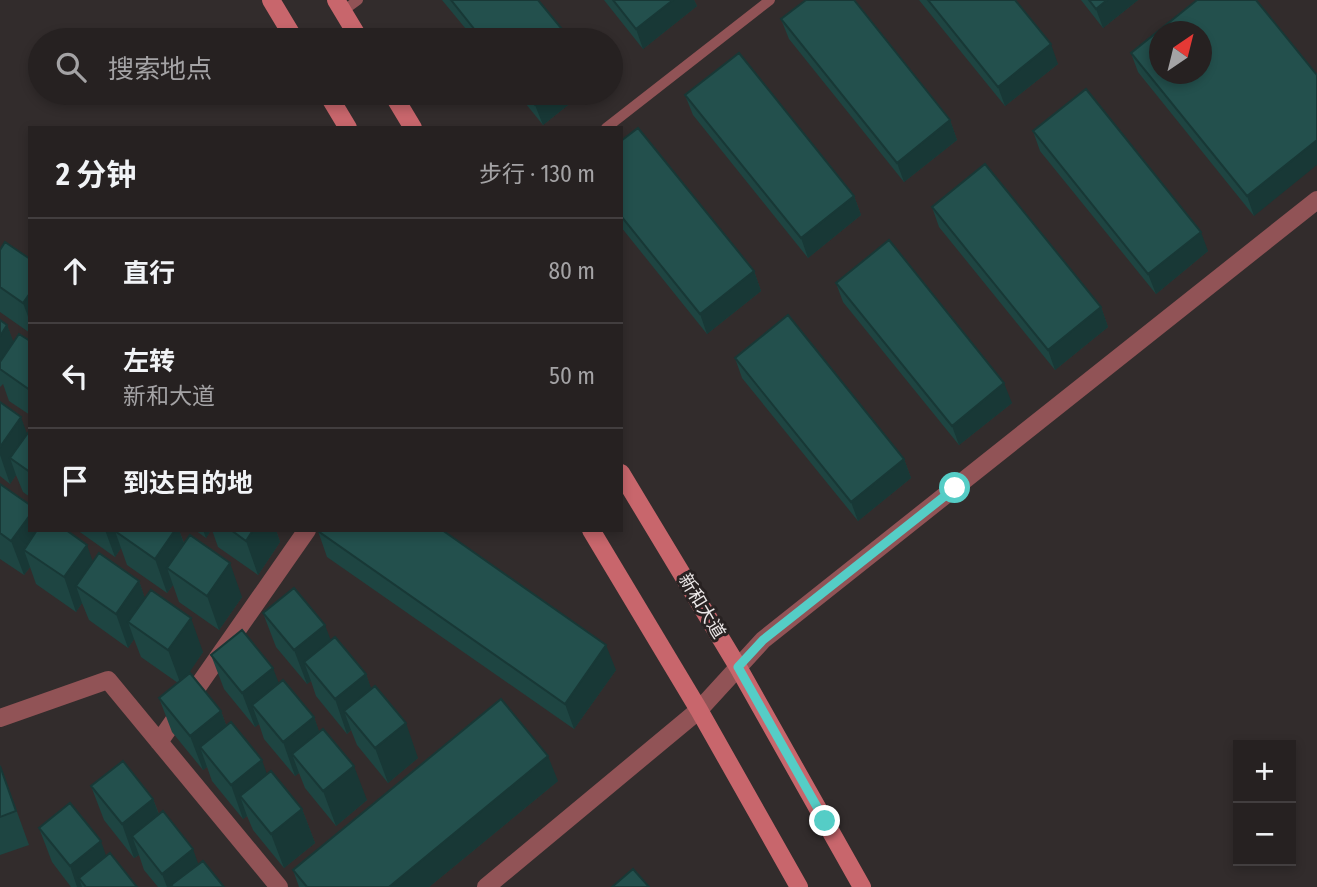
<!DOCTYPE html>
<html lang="zh">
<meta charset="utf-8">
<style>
:root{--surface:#262121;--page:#2e292a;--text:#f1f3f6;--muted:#a4a3a5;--line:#423e3f}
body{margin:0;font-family:"Fira Sans Condensed","Noto Sans SC",sans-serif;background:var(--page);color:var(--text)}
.controls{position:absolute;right:21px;bottom:21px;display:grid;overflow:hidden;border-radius:0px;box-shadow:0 4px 10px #0003}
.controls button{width:63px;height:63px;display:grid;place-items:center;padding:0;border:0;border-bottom:2px solid var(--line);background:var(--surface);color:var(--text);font:35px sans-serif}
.compass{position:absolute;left:1149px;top:21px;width:63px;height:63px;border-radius:50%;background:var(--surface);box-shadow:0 4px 10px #0003;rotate:35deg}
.stop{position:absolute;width:21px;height:21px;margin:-16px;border:5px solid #55cdc6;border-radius:50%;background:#fff}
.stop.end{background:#55cdc6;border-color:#fff;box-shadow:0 2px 7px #0008}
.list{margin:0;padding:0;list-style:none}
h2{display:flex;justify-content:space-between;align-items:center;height:91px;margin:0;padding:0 28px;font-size:30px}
h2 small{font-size:23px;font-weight:400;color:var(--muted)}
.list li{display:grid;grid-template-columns:46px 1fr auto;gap:21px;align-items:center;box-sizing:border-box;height:105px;padding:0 28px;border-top:2px solid var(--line)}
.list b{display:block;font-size:26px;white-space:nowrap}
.list p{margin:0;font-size:23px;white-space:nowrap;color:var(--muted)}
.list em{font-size:23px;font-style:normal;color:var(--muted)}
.icon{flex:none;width:38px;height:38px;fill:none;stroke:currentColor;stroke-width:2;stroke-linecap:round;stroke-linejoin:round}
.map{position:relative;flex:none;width:1317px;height:887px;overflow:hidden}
.search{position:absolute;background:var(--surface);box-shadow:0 4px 10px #0003;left:28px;top:28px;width:595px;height:77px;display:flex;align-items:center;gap:18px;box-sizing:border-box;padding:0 24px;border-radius:38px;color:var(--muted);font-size:26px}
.panel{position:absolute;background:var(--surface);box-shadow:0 4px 10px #0003;left:28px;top:126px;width:595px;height:406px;border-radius:0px}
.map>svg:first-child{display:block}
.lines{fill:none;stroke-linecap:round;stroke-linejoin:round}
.lane{stroke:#915356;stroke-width:10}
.street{stroke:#915356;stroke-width:18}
.secondary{stroke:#c8666c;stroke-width:18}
.wall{fill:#1e4542}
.shaded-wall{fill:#183836}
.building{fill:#23504d;stroke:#183836;stroke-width:2;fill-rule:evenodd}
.route{stroke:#55cdc6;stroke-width:9}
.labels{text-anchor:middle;stroke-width:6;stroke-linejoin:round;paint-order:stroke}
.street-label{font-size:18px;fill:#ece8e8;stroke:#282222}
</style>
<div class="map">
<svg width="1317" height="887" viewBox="0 0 1317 887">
<rect width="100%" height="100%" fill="#322c2c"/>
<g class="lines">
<!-- lane -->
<path class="lane" d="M343,11l15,-11
M606,128l164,-128"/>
<!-- street -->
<path class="street" d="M0,718l108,-38 171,207
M159,742l148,-212
M486,887l213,-177 64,-70 554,-440"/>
<!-- secondary -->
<path class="secondary" d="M271,0l24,40
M336,0l24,40
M327,93l21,35
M392,93l21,35
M621,473l117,194 124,220
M591,530l108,180 100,177"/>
</g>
<!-- wall -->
<path class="wall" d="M442,0h96l33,40h-96z
M604,0h90l3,6 -54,43z
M919,0h96l43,64 -53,42z
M1081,0h57l-35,28z
M781,19l169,101 7,20 -53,42 -115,-143z
M1131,53l186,22 -63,141 -116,-144z
M517,93h66l-40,32z
M685,95l169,101 7,19 -53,43 -115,-143z
M1033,131l175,120 -52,43 -116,-143z
M621,141l133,130 7,20 -54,43 -86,-107z
M932,207l169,100 7,20 -53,43 -116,-143z
M0,250l30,9v74l-30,-21z
M836,283l176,120 -53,42 -116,-143z
M0,320l7,5 6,17 17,-1v74l-21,-14 -6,-17 -3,3z
M735,358l169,101 7,19 -53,43 -116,-143z
M0,402l27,32 3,-4v67l-7,-5 -7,-17 -6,9 -10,-8z
M0,484l30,46 63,32 46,19 6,18 58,53 -16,23 34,36 5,14 41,49 35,35 13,34 -31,25 -31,-38 -6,-14 -4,3 -31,-38 -5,-14 -4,3 -31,-38 -13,-34 19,-15 -37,-26 -7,-18 -6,9 -39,-28 -7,-17 -6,9 -40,-28 -6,-17 -6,8 -24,-16z
M77,530h102l5,13 58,54 -23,33 -40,-28 -6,-17 -6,8 -40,-28 -6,-17 -6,9z
M195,530h16l-5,8z
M212,530h64l4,12 -22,33 -40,-28z
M318,531l298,139 -42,59 -247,-172z
M263,613l68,27 35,34 5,15 47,69 -30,25 -31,-38 -6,-15 -4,4 -31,-38 -5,-15 -4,3 -31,-37z
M211,655l68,28 35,34 5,15 48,68 -31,26 -31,-38 -6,-15 -4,3 -31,-37 -5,-15 -4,3 -31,-38z
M0,765l29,80 -29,10z
M558,781l-129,106h-130l-6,-17z
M91,786l62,13 6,15 39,50 26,23h-66l-14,-17 -5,-15 -5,3 -30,-38z
M39,828l67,28 31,31h-66l-19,-25z"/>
<!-- shaded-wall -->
<path class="shaded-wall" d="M673,0h21l3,6 -54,43 -7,-20z
M1107,0h31l-35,28 -7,-19z
M1051,44l7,20 -53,42 -7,-19z
M551,93h32l-40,32 -8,-20z
M950,120l7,20 -53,42 -7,-19z
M1317,140v25l-63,51 -7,-20z
M854,196l7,19 -53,43 -7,-20z
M1201,232l7,19 -52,43 -8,-20z
M754,271l7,20 -54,43 -7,-20z
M30,293v29l-7,-19z
M1101,307l7,20 -53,43 -7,-20z
M7,325l13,34 -20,10v-33z
M1004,383l8,20 -53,42 -7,-19z
M21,417l9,25 -20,16 6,17 -6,9 -10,-29v-8z
M904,459l7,19 -53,43 -7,-19z
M30,515v15h12l-18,20 6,17 -6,8 -13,-34z
M105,530h28l-18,1 6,17 -6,9z
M175,530h4l11,31 -23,7 6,17 -6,8 -12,-34z
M203,530h8l-5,8z
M253,530h23l4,12 -22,33 -12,-34z
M87,545l12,34 -23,7 6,17 -6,9 -12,-35z
M230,563l12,34 -23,33 -12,-34z
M139,581l12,35 -23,6 6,17 -6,9 -12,-34z
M191,618l12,34 -22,33 -13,-35z
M325,625l13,34 -34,3 7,19 -4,3 -13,-34z
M606,645l10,25 -42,59 -9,-25z
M273,668l13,34 -34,3 7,19 -4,3 -13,-34z
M366,674l12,34 -34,3 7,19 -4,4 -12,-35z
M221,711l12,34 -33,2 7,20 -4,3 -13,-34z
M314,717l12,34 -34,3 7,19 -4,3 -12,-34z
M406,723l12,35 -30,25 -13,-35z
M548,756l10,25 -129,106h-40z
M262,760l12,34 -34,2 7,20 -4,3 -12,-34z
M354,766l13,34 -31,26 -13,-35z
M153,799l13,35 -34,2 7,19 -5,3 -12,-34z
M302,809l13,34 -31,25 -13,-34z
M101,841l12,35 -34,2 3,9h-5l-7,-21z
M193,849l12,34 -34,2 1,2h-5l-5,-13z"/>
<!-- building -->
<path class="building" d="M451,0h87l33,40h-88z
M613,0h60l-37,29z
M806,0h48l96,120 -53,43 -116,-144z
M928,0h87l36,44 -53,43z
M1089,0h18l-11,9z
M1197,0h59l61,75v65l-70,56 -116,-143zM1159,32h42v42h-42z
M739,53l115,143 -53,42 -116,-143z
M1086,89l115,143 -53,42 -115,-143z
M525,93h26l-16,12z
M638,128l116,143 -54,43 -79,-98v-75z
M985,164l116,143 -53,43 -116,-143z
M889,240l115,143 -52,43 -116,-143z
M5,242l25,17v34l-7,10 -23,-16v-37z
M788,315l116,144 -53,43 -116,-144z
M0,320l7,5 -7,11z
M19,334l11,7v49l-30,-21v-7z
M0,402l21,15 -21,30z
M30,430v42l-20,-14z
M0,484l30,21v10l-19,26 -11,-8z
M37,530h29l21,15 -23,32 -40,-27z
M115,530h60l-20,29 -40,-28z
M231,530h22l-7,11z
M319,530h123l164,115 -41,59 -247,-173z
M190,535l40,28 -23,33 -40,-28z
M99,553l40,28 -23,33 -40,-28z
M294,588l31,37 -31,25 -31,-37z
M151,590l40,28 -23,32 -40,-28z
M242,630l31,38 -31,25 -31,-38z
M335,637l31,37 -31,25 -31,-37z
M190,673l31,38 -31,25 -31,-38z
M283,680l31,37 -31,25 -31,-37z
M375,686l31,37 -31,25 -31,-37z
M501,699l47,57 -159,131h-82l-14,-17z
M231,722l31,38 -31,25 -31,-38z
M323,729l31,37 -31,25 -31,-37z
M123,761l30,38 -31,25 -31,-38z
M0,766l16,45 -16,6z
M271,771l31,38 -31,25 -31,-38z
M70,803l31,38 -31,25 -31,-38z
M163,811l30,38 -31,25 -30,-38z
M110,853l27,34h-51l-7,-9z
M203,861l21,26h-51l-2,-2z
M633,869l16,18h-37z"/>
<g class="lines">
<!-- route -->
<path class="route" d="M825,821l-87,-154 25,-27 192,-152"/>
</g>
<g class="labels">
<!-- street labels -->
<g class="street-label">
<text transform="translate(702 606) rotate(59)" y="6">新和大道</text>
</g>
</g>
</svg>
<div class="controls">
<button>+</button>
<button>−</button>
</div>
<svg class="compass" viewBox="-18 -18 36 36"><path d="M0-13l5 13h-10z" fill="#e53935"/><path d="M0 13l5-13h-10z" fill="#a4a3a5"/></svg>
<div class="stop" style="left:955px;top:488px"></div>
<div class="stop end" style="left:825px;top:821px"></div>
<div class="search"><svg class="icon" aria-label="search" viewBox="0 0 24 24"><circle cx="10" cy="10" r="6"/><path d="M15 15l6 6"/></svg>搜索地点</div>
<section class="panel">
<h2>2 分钟<small>步行 · 130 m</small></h2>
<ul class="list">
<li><svg class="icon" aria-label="ahead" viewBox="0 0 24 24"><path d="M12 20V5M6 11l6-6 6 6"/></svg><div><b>直行</b></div><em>80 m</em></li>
<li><svg class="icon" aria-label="left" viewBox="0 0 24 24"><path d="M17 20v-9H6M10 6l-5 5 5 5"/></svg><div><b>左转</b><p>新和大道</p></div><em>50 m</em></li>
<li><svg class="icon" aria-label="arrive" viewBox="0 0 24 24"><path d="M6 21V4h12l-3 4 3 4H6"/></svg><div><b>到达目的地</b></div></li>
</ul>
</section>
</div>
